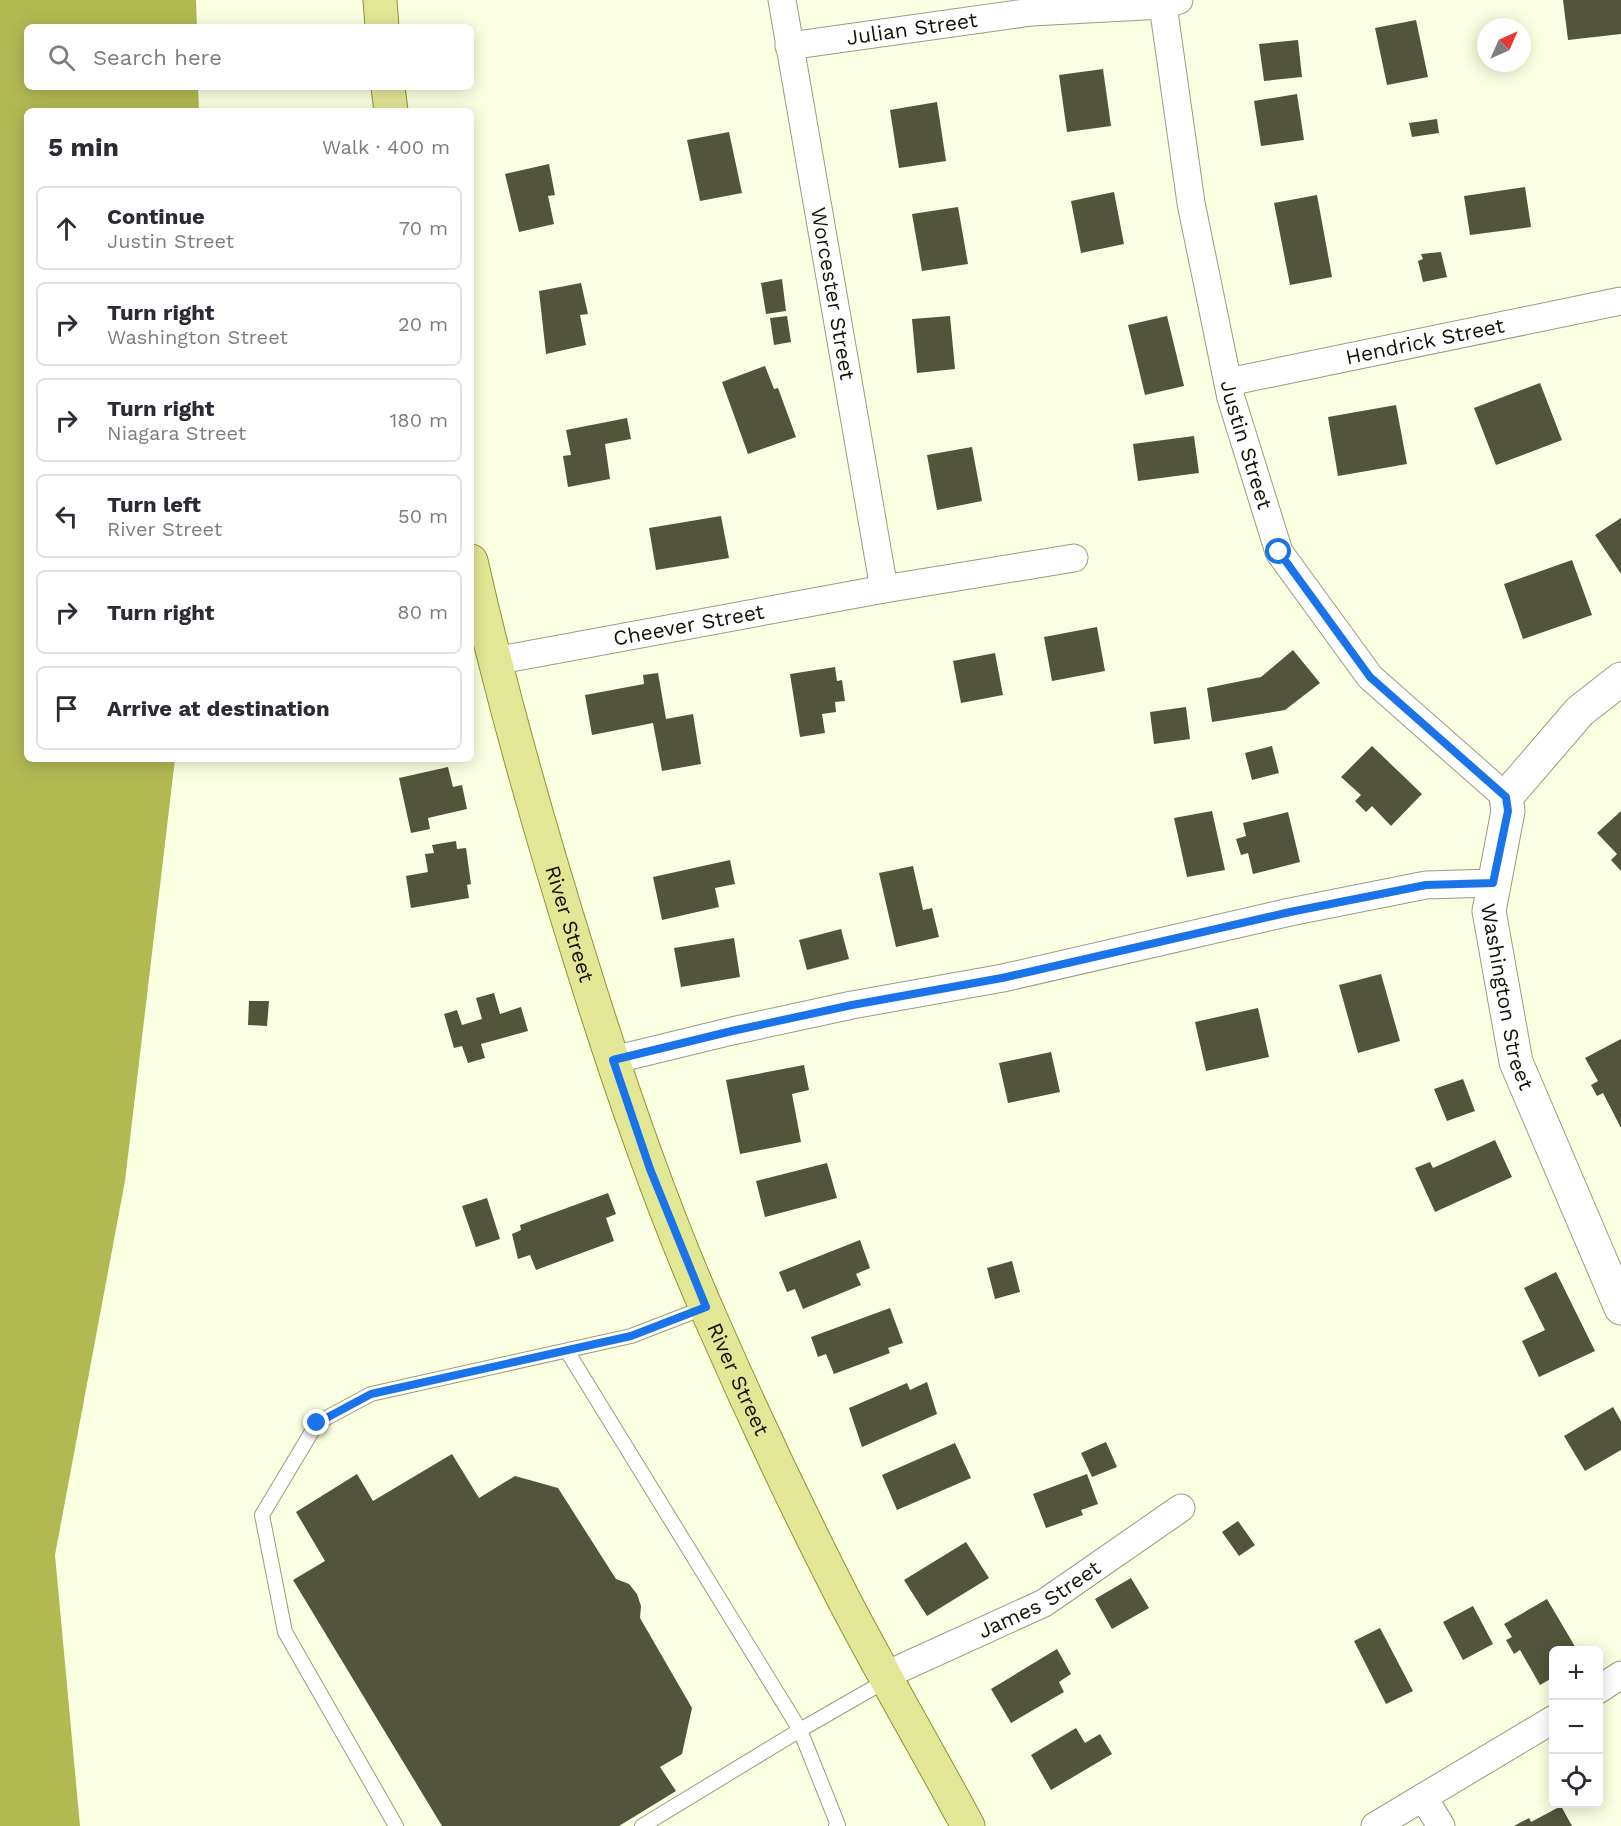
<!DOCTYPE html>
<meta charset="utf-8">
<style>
:root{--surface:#fff;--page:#f7f7f7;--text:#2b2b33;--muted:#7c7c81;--line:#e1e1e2}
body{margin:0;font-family:"Work Sans",sans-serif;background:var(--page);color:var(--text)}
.controls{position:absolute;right:18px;bottom:18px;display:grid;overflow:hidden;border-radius:9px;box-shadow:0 3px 15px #0003}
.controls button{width:54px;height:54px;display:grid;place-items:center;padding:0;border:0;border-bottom:2px solid var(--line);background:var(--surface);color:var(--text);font:30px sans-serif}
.compass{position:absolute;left:1477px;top:18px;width:54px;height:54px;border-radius:50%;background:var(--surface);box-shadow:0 3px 15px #0003;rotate:45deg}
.stop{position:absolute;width:18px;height:18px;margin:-14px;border:4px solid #1a73e8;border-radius:50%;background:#fff}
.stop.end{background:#1a73e8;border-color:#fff;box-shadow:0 2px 6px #0008}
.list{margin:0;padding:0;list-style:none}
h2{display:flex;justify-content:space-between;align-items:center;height:78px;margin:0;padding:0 24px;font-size:26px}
h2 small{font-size:20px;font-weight:400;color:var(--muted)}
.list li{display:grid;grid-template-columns:39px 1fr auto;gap:18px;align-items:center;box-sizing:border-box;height:84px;margin:0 12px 12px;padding:0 12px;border:2px solid var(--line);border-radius:9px}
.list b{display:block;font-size:22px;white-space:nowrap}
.list p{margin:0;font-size:20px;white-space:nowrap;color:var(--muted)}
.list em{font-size:20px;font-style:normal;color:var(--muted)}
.icon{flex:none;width:33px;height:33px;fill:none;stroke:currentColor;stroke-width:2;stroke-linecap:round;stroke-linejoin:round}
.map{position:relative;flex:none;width:1621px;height:1826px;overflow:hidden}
.search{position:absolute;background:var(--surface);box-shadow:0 3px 15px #0003;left:24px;top:24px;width:450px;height:66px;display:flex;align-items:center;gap:15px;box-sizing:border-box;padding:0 21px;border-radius:9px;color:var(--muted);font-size:22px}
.panel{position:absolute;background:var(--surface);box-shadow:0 3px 15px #0003;left:24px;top:108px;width:450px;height:654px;border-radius:9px}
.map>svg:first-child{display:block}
.water{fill:#b1b953}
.building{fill:#52543c}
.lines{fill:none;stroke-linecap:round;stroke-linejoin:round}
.lane-casing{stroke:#999c81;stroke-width:16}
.street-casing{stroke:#999c81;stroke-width:29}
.secondary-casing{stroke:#999c81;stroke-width:35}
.primary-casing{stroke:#8d9236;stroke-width:35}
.lane{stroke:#fff;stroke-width:14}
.street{stroke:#fff;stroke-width:27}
.secondary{stroke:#fff;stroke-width:33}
.primary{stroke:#e2e795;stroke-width:33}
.route{stroke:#1a73e8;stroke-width:8}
.labels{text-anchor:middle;stroke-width:6;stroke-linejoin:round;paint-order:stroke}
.street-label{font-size:21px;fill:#131309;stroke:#fff}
</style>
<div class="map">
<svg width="1621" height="1826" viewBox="0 0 1621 1826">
<rect width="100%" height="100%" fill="#fbffe1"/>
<!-- water -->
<path class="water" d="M0,0h196l1,27h-170v60h171l1,24h-172v648h148l-50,422 -70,374 25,271h-80z"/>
<!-- building -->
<path class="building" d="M1563,0h58v34l-53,6z
M1416,20l12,57 -41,8 -12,-57z
M1298,40l4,37 -38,4 -5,-37z
M1103,69l8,57 -44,6 -8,-57z
M1297,94l7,46 -43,6 -7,-45z
M937,102l9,59 -47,7 -9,-58z
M1437,119l2,14 -27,4 -3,-14z
M729,132l13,61 -42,8 -13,-61z
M549,164l6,31 -7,1 6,28 -35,8 -14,-58z
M1525,187l6,40 -61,8 -6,-39z
M1114,192l10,52 -43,9 -10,-52z
M1317,195l15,82 -42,8 -16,-82z
M958,207l10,57 -46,7 -10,-57z
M1441,252l6,25 -24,5 -5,-21 5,-2 -2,-5z
M782,279l4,32 -20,3 -5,-31z
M581,283l7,31 -8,1 6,30 -40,9 -7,-63z
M787,316l4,26 -17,3 -4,-27z
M950,316l5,53 -38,4 -5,-54z
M1167,316l17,70 -39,9 -17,-70z
M765,366l9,23 4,-1 18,49 -48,17 -26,-72z
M1540,383l22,57 -66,25 -22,-57z
M1396,405l11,59 -69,12 -10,-59z
M627,418l4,21 -26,5 5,35 -42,8 -5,-31 8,-1 -5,-25z
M1194,436l5,37 -61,8 -5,-37z
M972,447l10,54 -45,9 -10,-55z
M721,516l8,42 -73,12 -7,-42z
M1621,518v56l-26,-39z
M1572,560l20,55 -69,24 -19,-55z
M1097,627l8,44 -53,10 -8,-44z
M1293,650l27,33 -35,27 -73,12 -5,-34 54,-11z
M995,653l8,42 -42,8 -8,-42z
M835,667l2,14 5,-1 3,21 -10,1 1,10 -14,2 3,19 -25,4 -10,-63z
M658,673l8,46 27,-5 8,50 -39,7 -9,-48 -61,12 -7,-40 59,-11 -1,-9z
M1186,707l4,32 -36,5 -4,-32z
M1272,746l7,27 -27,7 -7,-27z
M1372,746l50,48 -31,32 -19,-20 -6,6 -11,-11 6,-6 -20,-18z
M448,767l5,20 9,-2 5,24 -39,9 2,11 -19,4 -12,-55z
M1212,811l13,59 -38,7 -13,-59z
M1621,811v60l-10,-11 6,-6 -20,-21z
M1288,812l12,50 -47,12 -5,-21 -7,2 -5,-16 10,-3 -3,-13z
M456,841l1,8 9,-1 5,36 -4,1 2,13 -58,10 -5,-32 22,-4 -3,-18 9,-1 -2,-8z
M730,860l5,24 -20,4 4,19 -57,13 -9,-43z
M913,866l10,44 9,-2 7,29 -43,10 -17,-74z
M841,929l8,30 -42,11 -8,-30z
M734,938l6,39 -59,10 -7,-39z
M1381,974l19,67 -42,12 -19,-68z
M494,993l6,21 21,-7 7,24 -47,13 4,14 -17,5 -6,-17 -8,2 -10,-34 13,-4 5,15 20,-6 -6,-21z
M249,1001h20l-2,25 -19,-1z
M1258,1008l11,49 -63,14 -11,-49z
M1621,1039v89l-18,-35 -6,3 -6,-11 7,-4 -13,-23z
M1051,1052l9,40 -52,11 -9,-40z
M804,1065l5,25 -17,4 9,48 -61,12 -14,-74z
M1463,1079l12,32 -28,10 -13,-32z
M1495,1140l17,37 -77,35 -20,-44 15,-6 3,6z
M827,1163l10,35 -72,19 -9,-36z
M608,1193l8,21 -10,4 8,23 -78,29 -6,-15 -12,4 -6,-25 9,-4 -1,-5z
M487,1198l13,41 -24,8 -14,-41z
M860,1240l10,28 -14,6 5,11 -58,24 -8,-20 -8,3 -8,-20z
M1012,1261l8,31 -25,7 -8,-31z
M1556,1272l39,79 -56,26 -17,-36 23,-11 -21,-42z
M890,1308l13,35 -15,5 2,5 -56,21 -8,-20 -8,3 -7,-20z
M927,1382l10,32 -75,33 -13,-39 58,-25 3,7z
M1613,1407l8,14v29l-36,21 -21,-35z
M1106,1442l11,25 -25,10 -11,-24z
M955,1443l16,35 -74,32 -15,-35z
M452,1454l27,44 36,-22 43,12 58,91 13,5 8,10 4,12 -1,12 52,90 -10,46 -22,13 16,24 -57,35h-177l-149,-246 32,-19 -29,-49 61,-38 16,27z
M1087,1474l11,30 -17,6 2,5 -37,13 -13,-34z
M1238,1521l17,24 -16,11 -17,-24z
M966,1542l23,36 -62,38 -23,-36z
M1131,1578l18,30 -37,21 -17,-30z
M1547,1599l30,51h-23v27l-14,8 -20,-35 -6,4 -8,-14 6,-3 -8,-13z
M1473,1606l20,38 -30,16 -20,-38z
M1380,1628l33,63 -27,13 -32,-63z
M1057,1649l14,25 -12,8 5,10 -53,31 -20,-34z
M1076,1728l9,15 15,-9 12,20 -61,36 -20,-35z
M1561,1806l11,20h-58l15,-8 2,4z"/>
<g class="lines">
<!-- lane casing -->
<g class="lane-casing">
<path id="lane" d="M567,1351l233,379 -158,96
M396,1826l-111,-194 -23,-117 55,-92 54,-29 260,-58 75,-29
M836,1826l2,-1 -38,-95 89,-51"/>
</g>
<!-- street casing -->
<g class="street-casing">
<g id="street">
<path id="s1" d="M782,0l102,589"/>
<path id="s2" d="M1163,5l28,198 40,195 48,154 91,125 136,120"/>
<path id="s3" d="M789,46l243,-34 131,-7 16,-5"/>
<path id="s4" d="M1228,382l393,-81"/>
<path id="s5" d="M494,661l390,-72 190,-31"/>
<path d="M613,1060l119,-29 120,-26 151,-27 287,-66 136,-27 67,-2"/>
<path id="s6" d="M886,1675l158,-72 137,-95"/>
<path d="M1598,1690l23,-15"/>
<path d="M1423,1797l18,29"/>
<path d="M1375,1826l179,-107"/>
</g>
</g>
<!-- secondary casing -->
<g class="secondary-casing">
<g id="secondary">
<path id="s7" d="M1621,679l-41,32 -74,86 2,14 -19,100 27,151 105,246"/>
</g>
</g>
<!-- primary casing -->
<g class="primary-casing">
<g id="primary">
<path d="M380,0l2,27"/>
<path d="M388,87l3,24"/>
<path id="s8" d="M471,561c31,137 69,270 111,404 37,119 78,239 129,354 41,94 85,187 132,279 40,77 84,152 125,228"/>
</g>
</g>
<!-- lane -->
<use href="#lane" class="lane"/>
<!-- street -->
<use href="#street" class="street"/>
<!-- secondary -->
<use href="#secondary" class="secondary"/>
<!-- primary -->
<use href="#primary" class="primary"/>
</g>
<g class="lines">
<!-- route -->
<path class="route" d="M317,1423l54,-29 260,-58 75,-29 -56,-138 -37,-109 119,-29 120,-26 150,-27 288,-66 136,-27 67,-2 15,-72 -2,-14 -136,-120 -91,-125"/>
</g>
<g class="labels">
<!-- street labels -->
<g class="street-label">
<text dy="7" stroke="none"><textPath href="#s3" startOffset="124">Julian Street</textPath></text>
<text dy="7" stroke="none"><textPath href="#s1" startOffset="298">Worcester Street</textPath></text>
<text dy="7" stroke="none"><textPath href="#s4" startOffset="201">Hendrick Street</textPath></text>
<text dy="7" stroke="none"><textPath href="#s2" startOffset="448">Justin Street</textPath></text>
<text dy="7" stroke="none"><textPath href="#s5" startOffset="198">Cheever Street</textPath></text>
<text dy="7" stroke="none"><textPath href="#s8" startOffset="376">River Street</textPath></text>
<text dy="7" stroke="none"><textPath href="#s7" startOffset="369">Washington Street</textPath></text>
<text dy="7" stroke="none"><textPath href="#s8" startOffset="862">River Street</textPath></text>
<text dy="7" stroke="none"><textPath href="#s6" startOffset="171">James Street</textPath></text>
</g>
</g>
</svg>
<div class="controls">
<button>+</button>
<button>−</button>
<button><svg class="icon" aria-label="locate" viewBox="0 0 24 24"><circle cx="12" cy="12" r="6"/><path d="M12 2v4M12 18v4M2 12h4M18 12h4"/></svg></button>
</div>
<svg class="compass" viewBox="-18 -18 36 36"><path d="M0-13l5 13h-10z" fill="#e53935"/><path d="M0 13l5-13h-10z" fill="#7c7c81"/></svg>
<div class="stop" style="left:1279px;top:552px"></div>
<div class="stop end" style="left:317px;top:1423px"></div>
<div class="search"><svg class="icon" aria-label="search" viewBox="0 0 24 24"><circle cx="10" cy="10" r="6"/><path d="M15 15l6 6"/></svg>Search here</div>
<section class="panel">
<h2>5 min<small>Walk · 400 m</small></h2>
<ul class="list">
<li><svg class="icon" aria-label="ahead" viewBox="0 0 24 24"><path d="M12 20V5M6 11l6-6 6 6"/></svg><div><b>Continue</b><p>Justin Street</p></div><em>70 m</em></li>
<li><svg class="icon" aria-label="right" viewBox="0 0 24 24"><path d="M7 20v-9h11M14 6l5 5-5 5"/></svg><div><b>Turn right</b><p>Washington Street</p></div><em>20 m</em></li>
<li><svg class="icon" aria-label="right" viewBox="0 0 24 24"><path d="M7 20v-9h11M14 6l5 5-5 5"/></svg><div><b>Turn right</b><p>Niagara Street</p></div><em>180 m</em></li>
<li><svg class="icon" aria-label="left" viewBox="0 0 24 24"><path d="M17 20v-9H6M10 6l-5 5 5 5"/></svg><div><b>Turn left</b><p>River Street</p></div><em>50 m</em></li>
<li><svg class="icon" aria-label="right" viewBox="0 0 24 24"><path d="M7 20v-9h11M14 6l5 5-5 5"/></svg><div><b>Turn right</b></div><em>80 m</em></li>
<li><svg class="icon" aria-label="arrive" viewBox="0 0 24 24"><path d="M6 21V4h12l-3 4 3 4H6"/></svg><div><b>Arrive at destination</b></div></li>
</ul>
</section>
</div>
